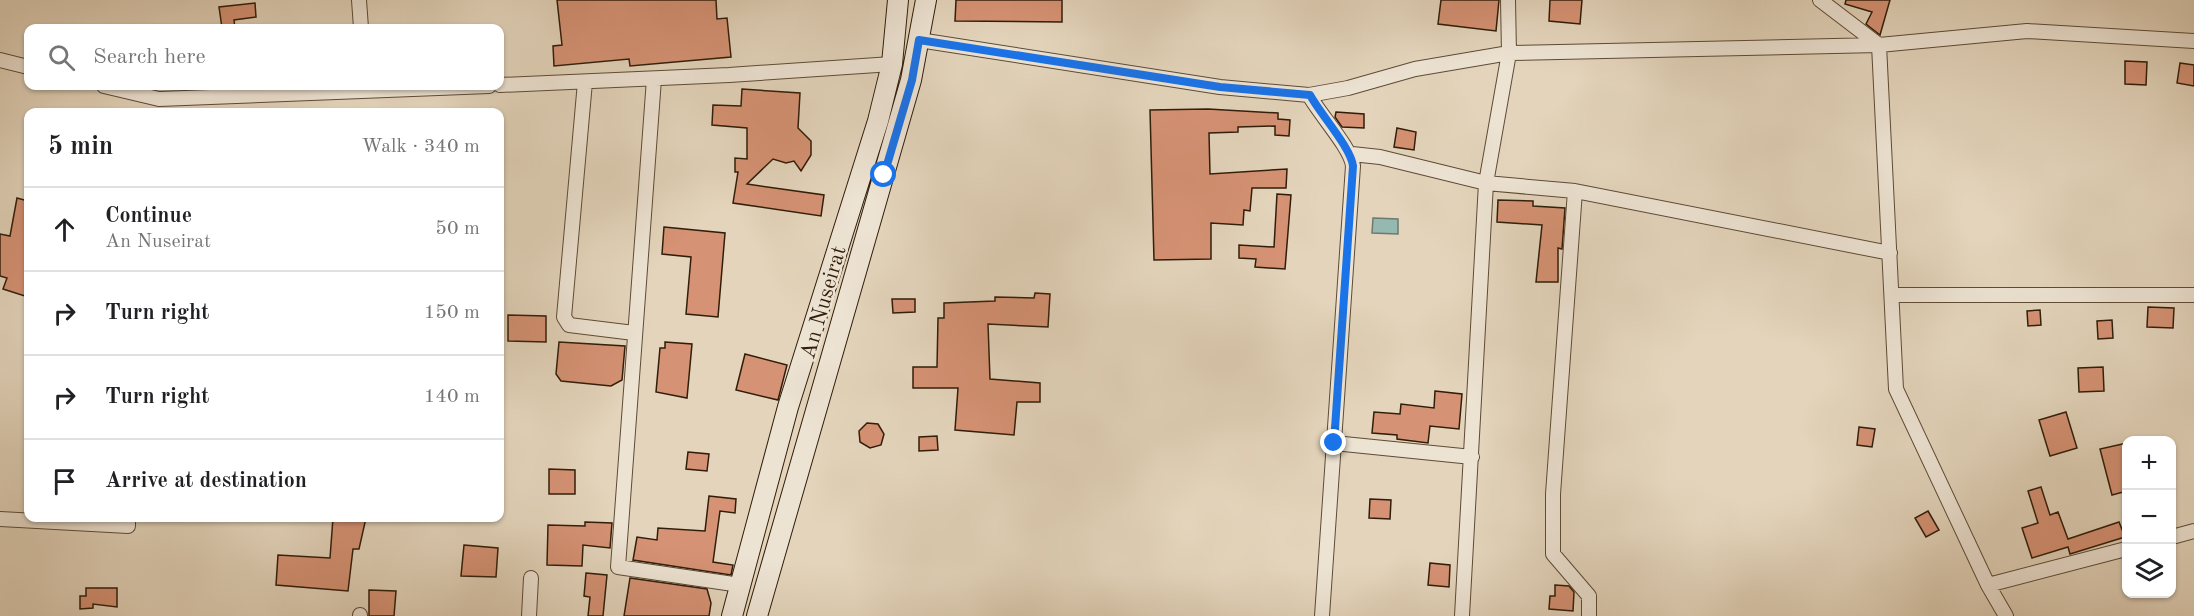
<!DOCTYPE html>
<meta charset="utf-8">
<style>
:root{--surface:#fff;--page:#f2f2f2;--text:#202124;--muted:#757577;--line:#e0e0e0}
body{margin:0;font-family:"Old Standard TT",serif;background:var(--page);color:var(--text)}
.controls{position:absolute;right:18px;bottom:18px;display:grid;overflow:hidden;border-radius:12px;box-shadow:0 2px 4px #0004}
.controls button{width:54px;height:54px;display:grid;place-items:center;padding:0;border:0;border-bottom:2px solid var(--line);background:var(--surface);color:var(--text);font:30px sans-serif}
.stop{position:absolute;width:18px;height:18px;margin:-14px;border:4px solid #1a73e8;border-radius:50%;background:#fff}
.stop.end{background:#1a73e8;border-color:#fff;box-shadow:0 2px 6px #0008}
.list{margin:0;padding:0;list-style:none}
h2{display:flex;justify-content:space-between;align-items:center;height:78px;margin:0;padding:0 24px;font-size:26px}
h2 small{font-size:20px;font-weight:400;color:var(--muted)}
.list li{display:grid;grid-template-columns:39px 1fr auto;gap:18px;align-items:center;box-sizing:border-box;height:84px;padding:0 24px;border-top:2px solid var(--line)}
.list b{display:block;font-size:22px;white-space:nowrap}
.list p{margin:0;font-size:20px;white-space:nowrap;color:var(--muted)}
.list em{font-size:20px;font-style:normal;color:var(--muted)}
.icon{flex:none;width:33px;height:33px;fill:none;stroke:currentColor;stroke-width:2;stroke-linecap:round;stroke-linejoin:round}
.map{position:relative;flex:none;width:2194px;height:616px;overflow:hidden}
.search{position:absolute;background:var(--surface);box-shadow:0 2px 4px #0004;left:24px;top:24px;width:480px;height:66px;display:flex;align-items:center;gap:15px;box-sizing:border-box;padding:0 21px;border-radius:12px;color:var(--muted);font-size:22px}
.panel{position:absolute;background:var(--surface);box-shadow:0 2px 4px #0004;left:24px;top:108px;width:480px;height:414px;border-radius:12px}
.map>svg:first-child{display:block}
.water{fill:#95b8b0;stroke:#6d7a6e;stroke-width:1.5}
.building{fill:#d59274;stroke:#301d0a;stroke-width:1.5}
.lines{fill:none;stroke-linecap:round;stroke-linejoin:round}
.street-casing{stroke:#5d4b36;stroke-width:16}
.secondary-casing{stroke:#301d0a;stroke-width:22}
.street{stroke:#ede3d3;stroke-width:14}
.secondary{stroke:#ede3d3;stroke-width:20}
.route{stroke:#1a73e8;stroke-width:8}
.labels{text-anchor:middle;stroke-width:5;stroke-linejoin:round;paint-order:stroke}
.street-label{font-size:22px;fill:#301d0a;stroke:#ede3d3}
</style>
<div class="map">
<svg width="2194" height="616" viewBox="0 0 2194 616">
<rect width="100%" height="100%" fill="#e3d4bb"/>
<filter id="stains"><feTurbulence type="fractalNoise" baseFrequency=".00333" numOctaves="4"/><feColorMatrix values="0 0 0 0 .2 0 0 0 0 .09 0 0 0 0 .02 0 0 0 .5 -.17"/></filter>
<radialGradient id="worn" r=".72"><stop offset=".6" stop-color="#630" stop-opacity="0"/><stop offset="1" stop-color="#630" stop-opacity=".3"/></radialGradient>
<!-- water -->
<path class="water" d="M1373,218l25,1v15l-26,-1z"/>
<!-- building -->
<path class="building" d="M557,0h159l1,19 10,-1 4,39 -101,9 -1,-7 -75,7 -1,-20 9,-1z
M956,0h106v22l-107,-1z
M1441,0h58l-3,31 -58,-7z
M1550,0h32l-2,24 -31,-3z
M1846,0h44l-10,35 -14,-11 6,-12 -27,-8z
M255,3l1,14 -22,3 1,8h-13l-3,-21z
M2125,61l22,1 -1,23 -21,-1z
M2180,63l14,2v21l-17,-3z
M742,89l58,4 -2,35 13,13v14l-10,16 -7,-10 -8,2 -13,-4 -26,25 77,11 -3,21 -88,-13 5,-31h-3v-14l12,1v-31l-35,-3 1,-20 28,1z
M1208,109l70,4v6l12,1 -1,16 -14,-1v-9l-37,1v5l-29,1 1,41 77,-5 -1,19h-34l-2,23 -6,-1 -1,15 -32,-2v36l-57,1 -4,-150z
M1336,112l28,2v14l-22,-1 -7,-10z
M1397,128l19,4 -2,18 -20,-3z
M1277,194l14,1 -6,74 -30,-2 1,-8 -17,-1v-13l35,2z
M17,198l11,3v96l-25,-8 4,-11 -7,-2v-42l10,2z
M1498,200l35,1v5l32,2 -3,41 -4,-1v34h-22l6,-57 -45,-3z
M664,227l61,6 -7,84 -32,-3 5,-57 -29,-3z
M1035,293l15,1 -2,33 -60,-3 2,55 50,4v19h-23l-3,33 -59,-5 3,-42h-45v-21h24l1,-49h6v-15l51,-2v-4l39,1z
M892,299h23v13l-22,1z
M2148,307l26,1 -1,20 -26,-1z
M2040,310l1,15 -13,1 -1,-15z
M508,315l38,1v26l-38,-1z
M2112,320l1,18 -15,1 -1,-18z
M559,342l66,4 -3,34 -11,6 -50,-5 -5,-7z
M665,342l27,2 -5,54 -31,-6 4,-44h5z
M745,354l42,11 -9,35 -42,-10z
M2103,367l1,24 -25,1 -1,-24z
M1435,391l27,3 -3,35 -29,-3 -2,17 -31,-4v-4l-25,-2 2,-21 26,2 1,-10 33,4z
M2066,412l11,36 -27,8 -11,-36z
M867,423l11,1 6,10 -3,11 -11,3 -10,-6 -1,-11z
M1859,427l16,2 -3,18 -15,-2z
M937,436l1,14 -19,1v-14z
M2127,443v48l-15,4 -12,-46z
M688,452l21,2 -2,17 -21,-2z
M549,469l26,1v24h-26z
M2041,487l9,28 8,-3 10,27 51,-17 6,15 -55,17 -2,-7 -36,11 -10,-30 16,-5 -10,-32z
M709,496l27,3 -1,14 -15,-2 -7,51 20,3 -2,10 -98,-15 4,-23 20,3 1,-12 47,3z
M1370,499l21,1 -1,19 -21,-1z
M1928,511l11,19 -13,7 -11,-19z
M333,518h33l-7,31h-6l-5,42 -72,-6 2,-30 52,3z
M585,522l27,1 -2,25 -27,-3 -1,21 -35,-1 1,-40 37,1z
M464,545l34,3 -2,29 -35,-1z
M1430,563l20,2 -1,22 -21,-2z
M586,573l21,2 -4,41h-15l2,-19 -6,-1z
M630,578l77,11 4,14 -2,13h-85z
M1555,585l14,1 5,6 -1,19 -24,-2 1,-13h5z
M86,588h31v19l-24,-3v4l-13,1v-13h6z
M369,590l27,1 -2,25h-25z"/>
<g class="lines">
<!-- street casing -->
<g class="street-casing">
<path id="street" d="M359,0l2,28
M1820,0l59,45 17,344 92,196 18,31
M919,40l301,47 89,8 39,-7 67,-19 94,-16 370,-8 148,-14 167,10
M0,60l28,7
M654,79l-36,488 122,18
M585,82l-21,235 5,8 65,8
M500,85l229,-10 163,-11
M104,86l55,13 330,-13
M1309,95c11,20 42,53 44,71l-31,450
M1352,154l28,3 106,26 89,8 315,62
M1575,191l-22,303v60l36,42v20
M1892,295h302
M1334,443l138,14
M0,519l128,7v-8
M2172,537l22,-6
M1988,585l138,-36
M360,616v-1
M529,616l2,-38
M1462,616l24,-433 23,-130 -1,-53"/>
</g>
<!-- secondary casing -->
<g class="secondary-casing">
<path id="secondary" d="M732,616l56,-209 90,-286 14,-57 6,-64
M757,616l154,-536 15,-80"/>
</g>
<!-- street -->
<use href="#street" class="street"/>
<!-- secondary -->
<use href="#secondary" class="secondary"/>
</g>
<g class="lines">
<!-- route -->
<path class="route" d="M884,175l28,-95 7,-40 301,47 90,8c11,20 41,53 43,71l-19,277"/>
</g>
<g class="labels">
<!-- street labels -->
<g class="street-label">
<text transform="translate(822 302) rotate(-74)" y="8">An Nuseirat</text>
</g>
</g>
<rect width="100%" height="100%" filter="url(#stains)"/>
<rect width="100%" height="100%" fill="url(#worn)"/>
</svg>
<div class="controls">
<button>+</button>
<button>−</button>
<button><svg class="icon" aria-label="layers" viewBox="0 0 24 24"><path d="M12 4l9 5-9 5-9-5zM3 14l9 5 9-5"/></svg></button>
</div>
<div class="stop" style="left:884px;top:175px"></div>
<div class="stop end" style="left:1334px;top:443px"></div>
<div class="search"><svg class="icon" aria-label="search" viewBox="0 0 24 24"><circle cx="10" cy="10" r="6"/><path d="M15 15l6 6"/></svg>Search here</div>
<section class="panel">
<h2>5 min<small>Walk · 340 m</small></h2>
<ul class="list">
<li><svg class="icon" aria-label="ahead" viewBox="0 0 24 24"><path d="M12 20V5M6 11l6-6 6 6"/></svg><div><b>Continue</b><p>An Nuseirat</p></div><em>50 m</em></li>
<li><svg class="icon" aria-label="right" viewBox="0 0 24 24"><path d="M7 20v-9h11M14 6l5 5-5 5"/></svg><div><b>Turn right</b></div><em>150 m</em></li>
<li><svg class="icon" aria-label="right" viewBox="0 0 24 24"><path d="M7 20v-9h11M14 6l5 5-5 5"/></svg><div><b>Turn right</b></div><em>140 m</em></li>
<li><svg class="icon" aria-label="arrive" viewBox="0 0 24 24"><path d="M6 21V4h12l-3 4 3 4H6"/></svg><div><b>Arrive at destination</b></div></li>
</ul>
</section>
</div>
